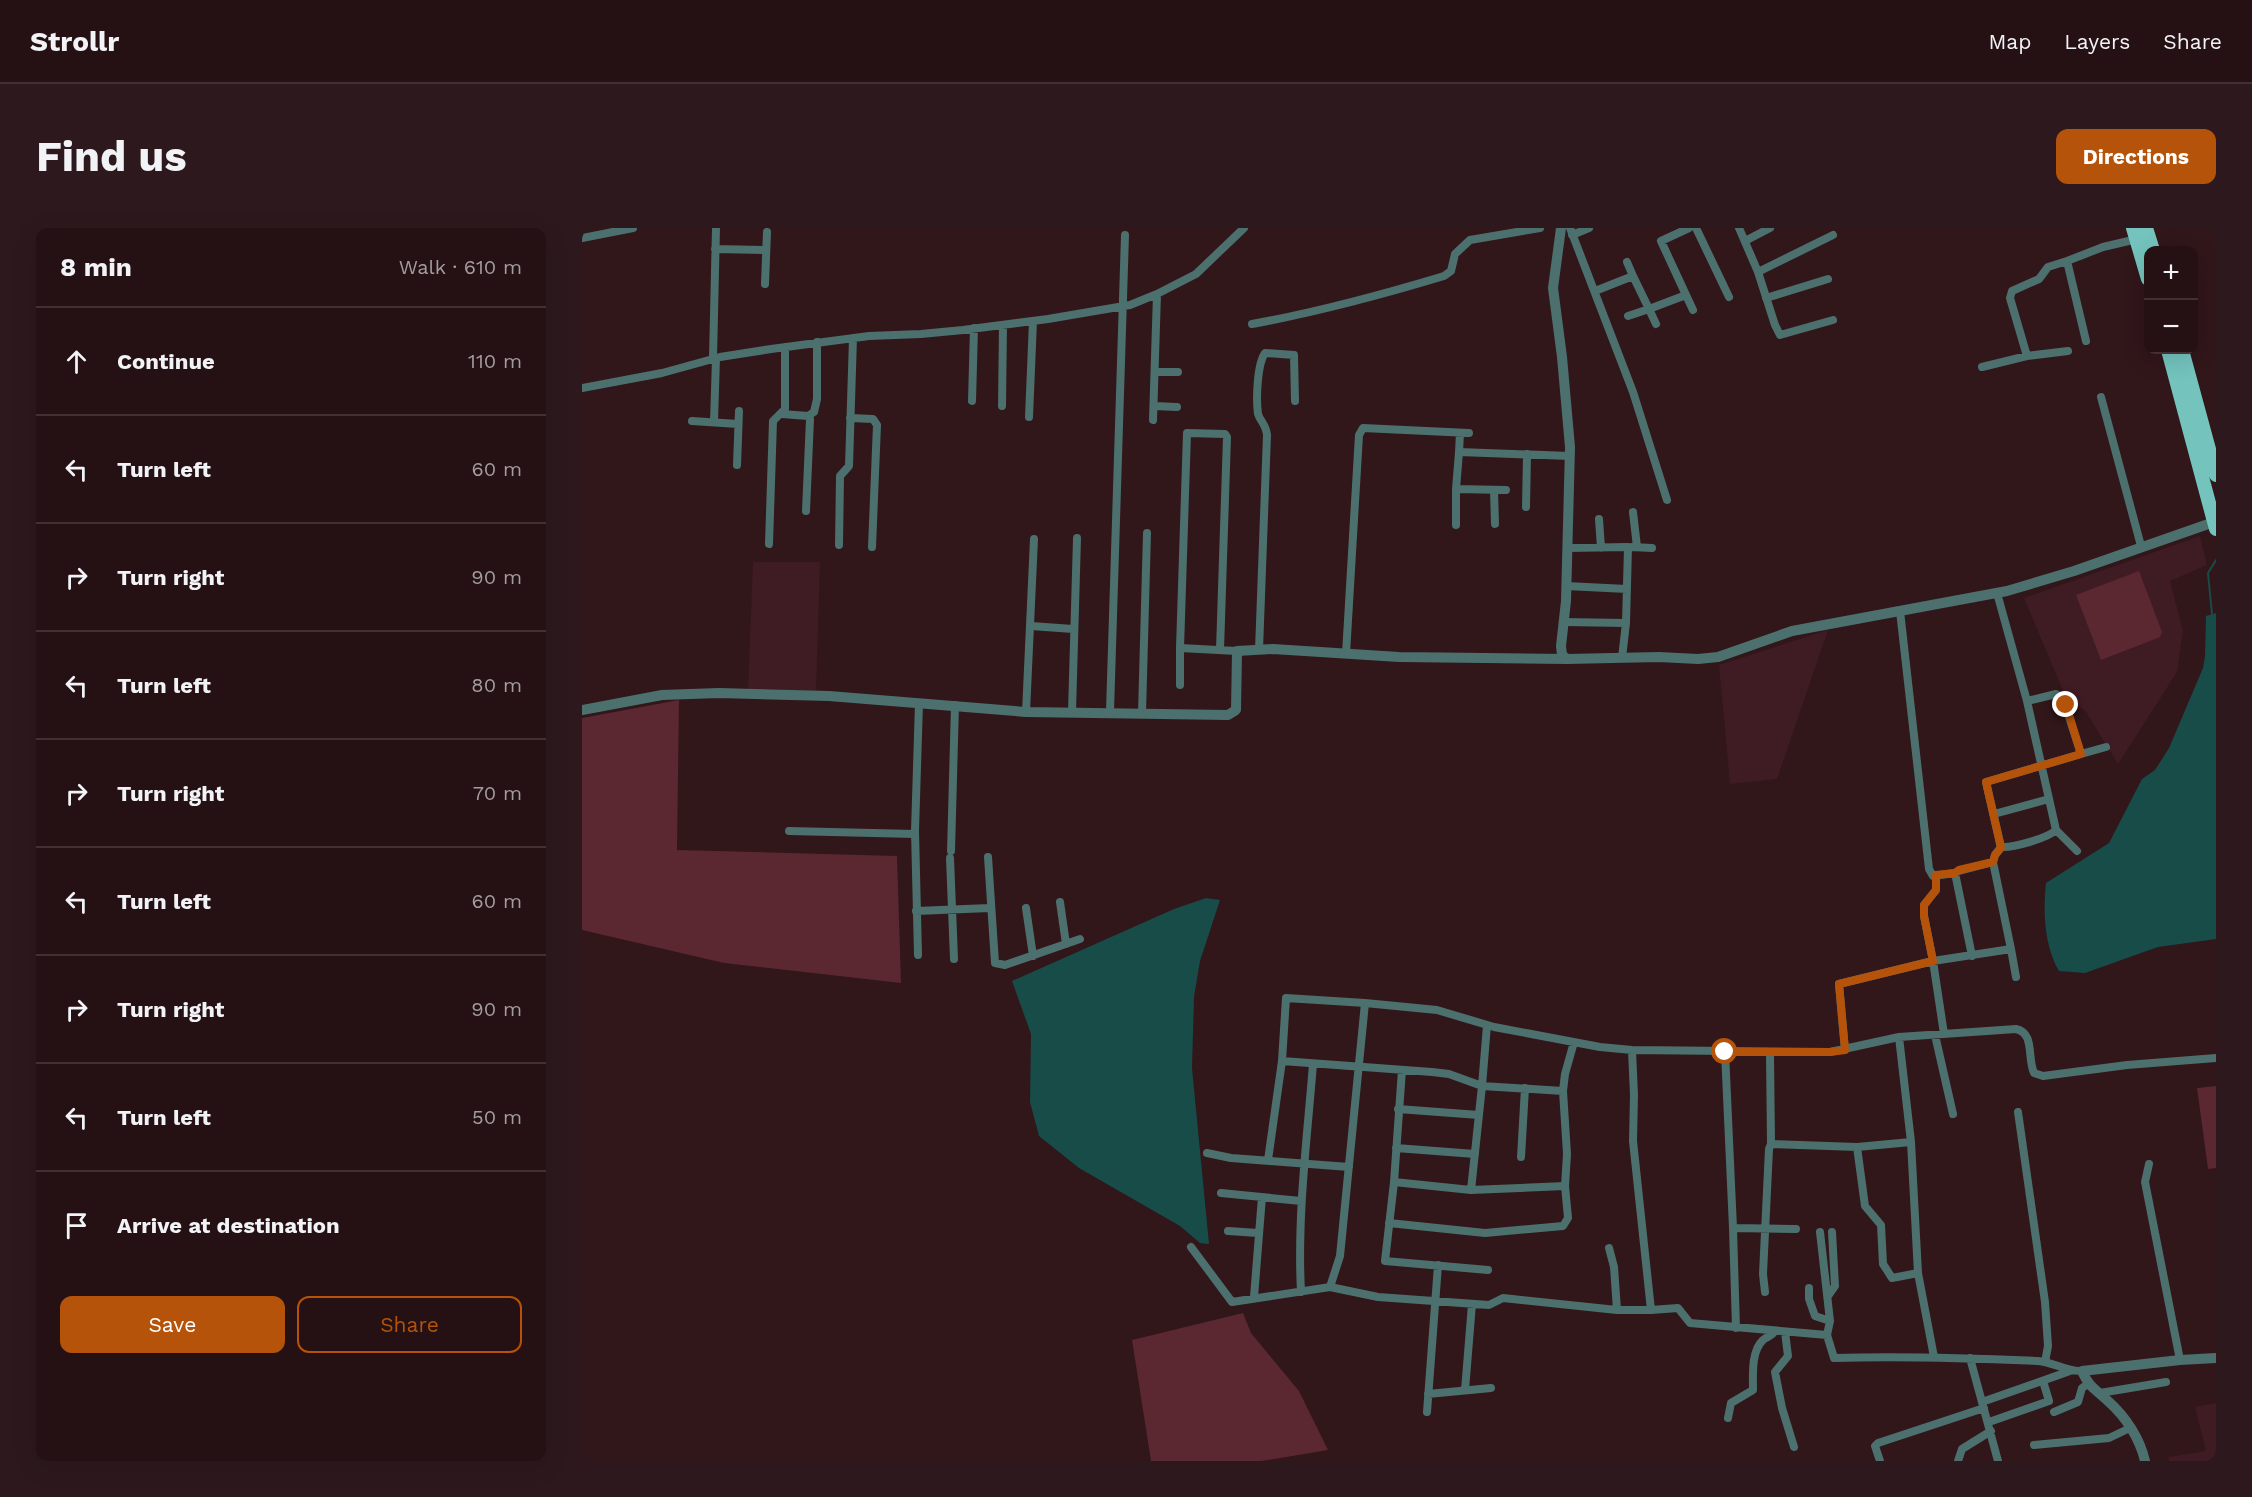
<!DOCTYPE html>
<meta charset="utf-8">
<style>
:root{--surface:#251014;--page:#2d191d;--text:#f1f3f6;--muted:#a39da0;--line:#423034;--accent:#b45309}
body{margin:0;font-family:"Work Sans",sans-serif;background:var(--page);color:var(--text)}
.controls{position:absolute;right:18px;top:18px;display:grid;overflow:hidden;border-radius:12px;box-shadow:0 6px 24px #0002}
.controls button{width:54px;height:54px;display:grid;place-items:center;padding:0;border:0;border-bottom:2px solid var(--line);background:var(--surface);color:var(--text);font:30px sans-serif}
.stop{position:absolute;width:18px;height:18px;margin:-14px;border:4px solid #b45309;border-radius:50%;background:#fff}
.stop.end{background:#b45309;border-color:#fff;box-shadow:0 2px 6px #0008}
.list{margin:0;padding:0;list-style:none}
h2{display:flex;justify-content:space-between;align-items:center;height:78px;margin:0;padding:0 24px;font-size:26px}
h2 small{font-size:20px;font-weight:400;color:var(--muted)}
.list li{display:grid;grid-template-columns:39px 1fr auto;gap:18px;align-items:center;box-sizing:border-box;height:108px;padding:0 24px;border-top:2px solid var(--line)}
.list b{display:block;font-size:22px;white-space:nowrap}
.list em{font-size:20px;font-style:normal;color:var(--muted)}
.actions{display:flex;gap:12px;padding:18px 24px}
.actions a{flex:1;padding:14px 0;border:2px solid var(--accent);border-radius:12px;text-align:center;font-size:21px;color:var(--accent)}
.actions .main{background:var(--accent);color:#fff}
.icon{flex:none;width:33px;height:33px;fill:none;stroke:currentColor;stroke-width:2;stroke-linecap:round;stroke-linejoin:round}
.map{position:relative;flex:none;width:1634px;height:1233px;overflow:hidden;border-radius:12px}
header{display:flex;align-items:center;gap:36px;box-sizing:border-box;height:84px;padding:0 30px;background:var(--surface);border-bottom:2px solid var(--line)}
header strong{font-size:28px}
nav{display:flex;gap:33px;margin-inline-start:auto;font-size:21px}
.intro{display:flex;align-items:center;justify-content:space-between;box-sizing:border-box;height:144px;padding:0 36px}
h1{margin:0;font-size:42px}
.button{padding:15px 27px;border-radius:12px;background:var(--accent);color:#fff;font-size:21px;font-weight:700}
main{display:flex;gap:36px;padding:0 36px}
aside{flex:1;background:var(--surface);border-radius:12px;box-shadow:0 6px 24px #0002}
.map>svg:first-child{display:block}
.built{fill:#3f1c23}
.green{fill:#5b2731}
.water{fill:#174c49}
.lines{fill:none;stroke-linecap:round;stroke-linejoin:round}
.stream{stroke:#174c49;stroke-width:2}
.minor{stroke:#4c706d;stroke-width:8}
.tertiary{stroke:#4c706d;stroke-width:10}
.primary{stroke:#74c3bd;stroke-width:14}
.route{stroke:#b45309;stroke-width:8}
</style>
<header>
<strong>Strollr</strong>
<nav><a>Map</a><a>Layers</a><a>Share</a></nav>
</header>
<div class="intro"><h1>Find us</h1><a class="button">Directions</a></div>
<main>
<aside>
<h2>8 min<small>Walk · 610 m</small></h2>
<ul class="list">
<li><svg class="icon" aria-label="ahead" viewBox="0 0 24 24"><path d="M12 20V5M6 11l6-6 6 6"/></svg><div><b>Continue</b></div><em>110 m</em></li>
<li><svg class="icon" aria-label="left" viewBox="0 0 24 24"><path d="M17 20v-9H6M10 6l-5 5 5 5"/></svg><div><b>Turn left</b></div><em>60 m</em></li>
<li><svg class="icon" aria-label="right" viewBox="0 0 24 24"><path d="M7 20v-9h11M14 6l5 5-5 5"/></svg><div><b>Turn right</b></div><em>90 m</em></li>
<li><svg class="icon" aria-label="left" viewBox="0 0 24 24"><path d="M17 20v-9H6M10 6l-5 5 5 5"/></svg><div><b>Turn left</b></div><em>80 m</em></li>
<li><svg class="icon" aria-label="right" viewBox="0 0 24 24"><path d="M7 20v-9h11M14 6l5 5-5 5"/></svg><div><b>Turn right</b></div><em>70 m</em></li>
<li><svg class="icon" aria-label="left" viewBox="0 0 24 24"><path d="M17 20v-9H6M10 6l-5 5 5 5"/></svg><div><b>Turn left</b></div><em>60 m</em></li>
<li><svg class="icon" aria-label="right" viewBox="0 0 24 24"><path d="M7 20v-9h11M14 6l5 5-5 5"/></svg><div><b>Turn right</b></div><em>90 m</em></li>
<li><svg class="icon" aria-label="left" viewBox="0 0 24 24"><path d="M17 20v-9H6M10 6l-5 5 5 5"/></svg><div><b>Turn left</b></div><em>50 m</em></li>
<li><svg class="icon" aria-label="arrive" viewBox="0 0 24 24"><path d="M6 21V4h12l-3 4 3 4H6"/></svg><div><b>Arrive at destination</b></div></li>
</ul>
<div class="actions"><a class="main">Save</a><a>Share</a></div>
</aside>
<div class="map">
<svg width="1634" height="1233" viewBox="0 0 1634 1233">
<rect width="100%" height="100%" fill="#31161a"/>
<!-- built -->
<path class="built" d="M1618,308l7,29 -37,16 13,50 -6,41 -59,92 -32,-52 -22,-19 -40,-95z
M171,334h67l-4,129 -68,-1z
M1246,402l-51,149 -47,5 -11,-119z
M1634,1175v58h-47v-4l37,-6 -11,-44z"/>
<!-- green -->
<path class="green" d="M1557,343l23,61 -2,5 -59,23 -25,-65z
M97,472l-2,150 220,6 4,127 -177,-20 -142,-33v-212z
M1634,858v82l-8,1 -11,-81z
M661,1085l8,20 48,58 29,59 -66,11h-111l-19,-121z"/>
<!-- water -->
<path class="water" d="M1634,385v326l-58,8 -73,26 -26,-2c-15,-26 -16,-59 -13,-88l63,-40 33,-64 13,-9 14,-22 34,-80 2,-12 1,-40z
M624,670l14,2 -20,61 -6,36 -2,71 17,176 -9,-1 -20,-17 -101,-58 -40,-32 -9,-34 1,-68 -19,-53 162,-72z"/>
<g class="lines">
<!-- stream -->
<path class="stream" d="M1630,386l-4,-41 8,-13"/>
<!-- minor -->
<path class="minor" d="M988,0l63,164 34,108
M1114,0l33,69
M1157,0l19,44 17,53 5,10 53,-15
M990,7l17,-7
M0,10l51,-10
M1163,13l25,-13
M133,21l51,1
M1045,34l6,14
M1176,44l75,-37
M183,56l2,-52
M1013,63l38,-15 16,33 -21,7
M1104,67l7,15
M1184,70l62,-19
M670,96c66,-12 129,-29 192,-48l7,-5 4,-17 15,-14 70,-12
M1074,96l-7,-15 37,-14 -25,-54 28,-13
M1504,113l-19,-80 36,-14 34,-8
M1445,128l-17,-58 2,-7 27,-12 9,-12 19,-6
M131,130l3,-130
M1400,139l45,-11 41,-5
M573,144h23
M0,160l80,-15 58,-16 51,-8 98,-13 52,-2 42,-4 85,-11 82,-14 27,-11 39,-20 48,-46
M1519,169l40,149
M390,173l2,-73
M420,178l1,-81
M572,178l23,1
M200,186l26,2 2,3 -4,92
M226,188l6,-4 3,-13v-57
M447,189l4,-96
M268,190l23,1 4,6 -5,122
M571,192l4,-126
M110,193l46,3
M132,194l2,-64
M877,224l1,-19
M155,237l2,-54
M874,261v36
M912,262l1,34
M924,262l-50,-1 3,-37 111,4
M944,279l1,-53
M1051,284l4,35
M1017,291l2,29
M187,316l4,-123 12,-12v-62
M257,317l1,-69 9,-10 4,-128
M1050,319l20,1
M985,320l61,-1 -2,76
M984,358l61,3
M1318,383l29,258 4,7 22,-3 4,-2 34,-9
M981,394l63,1 -4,35
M449,398l42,3
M598,420v37
M638,422l7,-213 -2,-3 -38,-1 -7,215 57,3
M677,422l8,-215c-1,-11 -7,-14 -9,-21 -2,-14 -1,-50 7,-61l29,2 1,46
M764,426l13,-219 4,-7 106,5
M528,483l15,-476
M444,484l8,-173
M490,484l5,-174
M560,485l5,-180
M1499,526l25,-7
M1412,586l55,-15
M1474,602l21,21
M207,603l126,3
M1419,619l-15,-65 95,-28 -18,-56 -7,-4 -29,7
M369,623l4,-146
M406,629l7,106 10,2 75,-26
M368,630l4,101
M1373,645l17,83
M1354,647v15l-12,15v11l9,45 11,73
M478,674l6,42
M444,680l7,48
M334,683l74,-3
M1429,721l5,28
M336,727l-3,-124 4,-128
M1353,807l18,79
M1050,822l2,45 -1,46 18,169 27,-2 12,15 137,12 7,23c68,-2 136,0 204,3 16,1 28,11 44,10
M1263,822l-6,-66 94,-23 78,-12 -18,-87 2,-7 6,-8c12,1 47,-9 55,-17l-29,-129 -30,-108
M1143,824l8,176 63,1
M700,833l150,11 17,2 33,12 5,-61
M820,842l-8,112 -9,79 103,9
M816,881l81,6
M1436,884l27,190 3,44 -3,16
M1189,916l86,3 8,59 16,19 2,39 9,14 26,-5 -7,-131 -12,-105
M1275,919l54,-5
M814,920l79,6
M625,925l24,5 118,9
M939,929l4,-69
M686,932l14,-99 4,-63 79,5
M1567,936l-4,18 35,178
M812,954l77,8 11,-104 81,5 2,-17 9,-32
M889,962l94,-4
M639,965l80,8
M807,995l96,10 78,-7 5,-8 -3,-32 2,-32 -4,-63
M1151,1000l3,100
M646,1003l30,2
M1238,1004l10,89 -3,14
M609,1019l41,55 98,-15 48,10 111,8 14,-7 114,12h34
M1027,1020l5,19 3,43
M1336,1045l16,84
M748,1059l10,-31 25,-253 72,7 57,17 106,20 32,3 198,2 69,-15 117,-8c19,4 11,29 18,44l9,3 84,-11 89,-7
M1227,1060v11l6,17 15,5
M719,1064c-4,-76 6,-152 12,-228
M1183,1064l-2,-18 6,-125 2,-5 -1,-91
M1246,1068l7,-10 -3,-54
M672,1069l8,-100
M1203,1104l3,24 -13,16 7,36 12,39
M1388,1130l28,103
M883,1162l7,-86
M1518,1165l66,-11
M846,1166l63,-6
M1400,1174l88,-31
M845,1184l11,-147
M1472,1184l24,-10 4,-14 6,-4
M1146,1190l3,-15 22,-13c0,-15 -2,-39 10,-50 5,-4 8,-3 12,-9
M1407,1194l60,-21 -6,-20
M1452,1217l75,-7 21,-10
M1298,1233l-5,-15 3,-3 106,-35
M1376,1233l4,-12 29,-18"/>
<!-- tertiary -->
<path class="tertiary" d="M979,0l-8,60 9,69 8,90 -4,154 -5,45 1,9 5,4 92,-2 39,2 20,-2 74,-26 215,-40 67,-20 140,-49
M0,482l80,-15 57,-2 110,3 197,16 202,3 8,-5 1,-59 36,-2 126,8 168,2
M1563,1233c-5,-22 -19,-44 -36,-59 -13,-13 -19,-13 -27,-31l98,-11 36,-2"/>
<!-- primary -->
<path class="primary" d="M1551,0l15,51
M1564,0l7,22
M1586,122l48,179
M1600,122l34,125"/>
</g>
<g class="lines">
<!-- route -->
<path class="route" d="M1143,824h105l15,-2 -6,-66 94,-23 -9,-45v-11l12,-15v-15l19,-2 4,-3 34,-8 2,-7 6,-7 -15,-66 95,-28 -15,-49"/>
</g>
</svg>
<div class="controls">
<button>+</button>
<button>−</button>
</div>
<div class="stop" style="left:1143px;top:824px"></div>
<div class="stop end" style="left:1484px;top:477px"></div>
</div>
</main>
